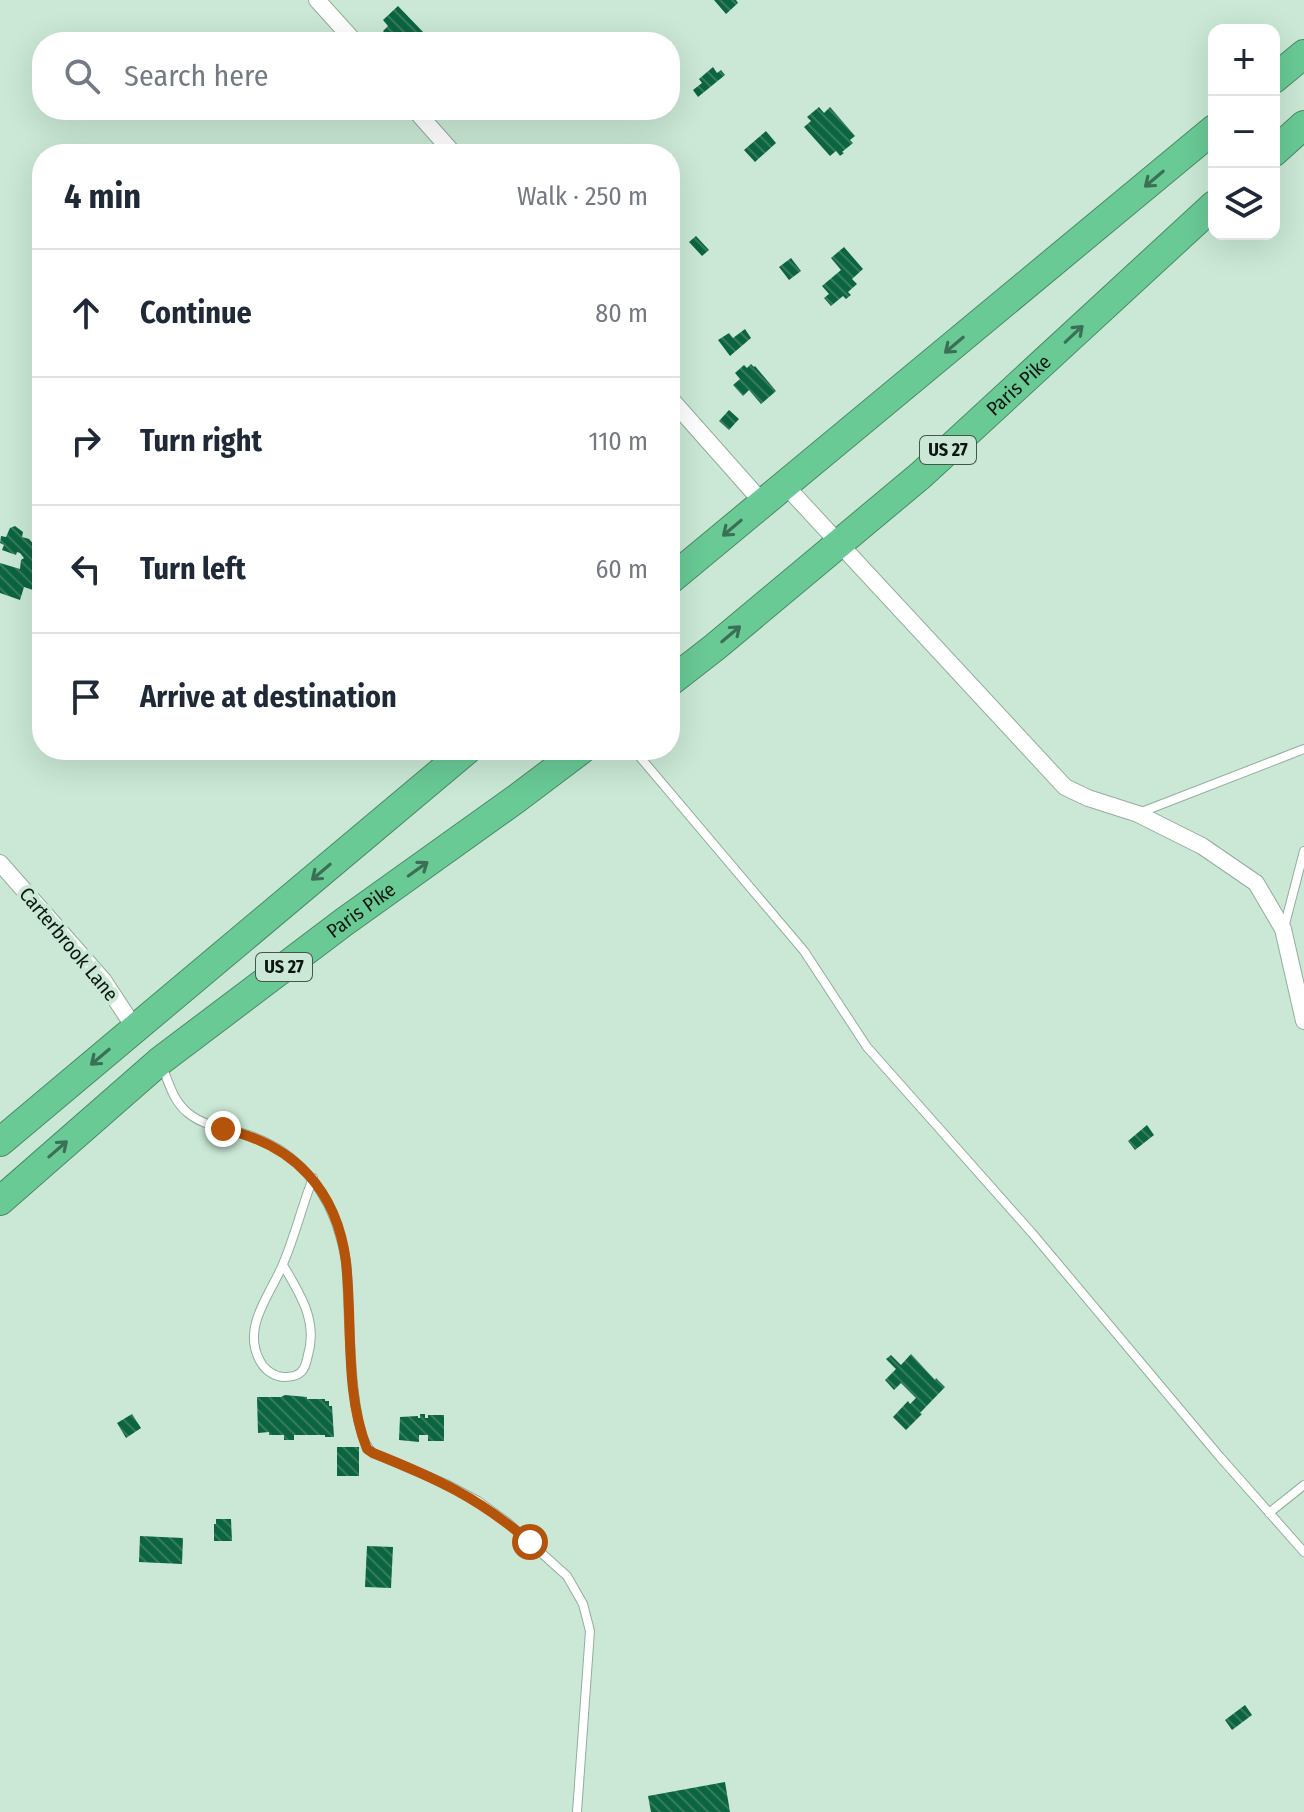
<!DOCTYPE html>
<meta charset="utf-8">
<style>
:root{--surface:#fff;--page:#f6f6f7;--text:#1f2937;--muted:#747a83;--line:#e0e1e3}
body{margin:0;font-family:"Fira Sans Condensed",sans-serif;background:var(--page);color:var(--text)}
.controls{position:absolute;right:24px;top:24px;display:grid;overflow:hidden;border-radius:16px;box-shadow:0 8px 32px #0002}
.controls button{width:72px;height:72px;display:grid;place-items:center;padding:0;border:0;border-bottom:2px solid var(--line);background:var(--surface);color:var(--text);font:40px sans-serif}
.stop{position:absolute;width:24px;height:24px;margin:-18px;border:6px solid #b45309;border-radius:50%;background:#fff}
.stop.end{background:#b45309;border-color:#fff;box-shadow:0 2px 8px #0008}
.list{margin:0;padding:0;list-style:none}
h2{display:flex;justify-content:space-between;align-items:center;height:104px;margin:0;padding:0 32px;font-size:34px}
h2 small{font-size:26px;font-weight:400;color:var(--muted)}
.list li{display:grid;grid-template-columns:52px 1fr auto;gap:24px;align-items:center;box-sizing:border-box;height:128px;padding:0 32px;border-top:2px solid var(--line)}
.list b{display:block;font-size:30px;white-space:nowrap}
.list em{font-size:26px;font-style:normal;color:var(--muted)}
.icon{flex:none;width:44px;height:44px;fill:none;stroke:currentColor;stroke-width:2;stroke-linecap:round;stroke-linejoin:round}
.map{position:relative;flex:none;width:1304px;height:1812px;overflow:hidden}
.search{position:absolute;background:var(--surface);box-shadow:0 8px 32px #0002;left:32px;top:32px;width:648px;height:88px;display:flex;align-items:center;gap:20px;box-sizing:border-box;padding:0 28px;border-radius:32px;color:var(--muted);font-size:30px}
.panel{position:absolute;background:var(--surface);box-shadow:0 8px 32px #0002;left:32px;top:144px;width:648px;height:616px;border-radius:32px}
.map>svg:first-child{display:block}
.building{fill:url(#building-back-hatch)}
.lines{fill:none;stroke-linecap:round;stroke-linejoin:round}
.lane-casing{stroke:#92ae9d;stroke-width:10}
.street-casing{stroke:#92ae9d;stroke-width:18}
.highway-casing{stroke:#498b67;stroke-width:30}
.lane{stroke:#fff;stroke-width:8}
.street{stroke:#fff;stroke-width:16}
.highway{stroke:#69ca96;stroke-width:28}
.oneway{stroke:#3b7054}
.route{stroke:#b45309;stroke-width:10}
.labels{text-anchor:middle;stroke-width:8;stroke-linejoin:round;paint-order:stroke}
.shield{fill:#cae8d5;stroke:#46564c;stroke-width:2}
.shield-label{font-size:18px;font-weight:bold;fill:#0d1711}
.street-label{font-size:20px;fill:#0d1711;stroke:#cae8d5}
</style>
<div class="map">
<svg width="1304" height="1812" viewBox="0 0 1304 1812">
<defs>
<pattern id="building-back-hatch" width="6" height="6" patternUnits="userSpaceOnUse" patternTransform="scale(2)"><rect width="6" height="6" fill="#0b6540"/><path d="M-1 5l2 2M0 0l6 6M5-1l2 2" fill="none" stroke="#367a5e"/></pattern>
</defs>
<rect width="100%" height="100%" fill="#cae8d5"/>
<!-- building -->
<path class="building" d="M714,0h22l2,3 -12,11z
M398,6l26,27 -9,9h-22l-10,-11 5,-5 -5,-6z
M713,67l4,6 4,-3 4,5 -27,22 -5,-7 9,-7 -3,-4z
M819,107l5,6 6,-6 25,29 -5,4 3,3 -11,9 2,1 -4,3 -4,-5 -6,5 -26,-29 7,-6 -4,-4z
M766,131l10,12 -21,19 -11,-12z
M696,236l13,14 -7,6 -13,-14z
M844,247l19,22 -11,10 5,5 -9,8 3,3 -5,4 -3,-3 -12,10 -7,-8 5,-4 -7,-8 19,-16 -10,-12z
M791,258l10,13 -12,9 -10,-13z
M745,329l6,9 -21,18 -12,-16 11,-7 4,5z
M751,364l3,3 1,-1 21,25 -15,13 -12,-14 -6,6 -10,-11 7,-6 -5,-6 9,-8 3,3z
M729,410l10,9 -10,11 -10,-9z
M15,526l8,6 -1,5 7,2 7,8 3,-2 3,3v30l-2,2 -2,-3 -5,13 -9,-3 -4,13 -20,-7v-30l20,6 1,-9 3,-2 -4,-5 -3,-1 -1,3 -14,-5 2,-5 -4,-2 1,-7 5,1 4,-9z
M1147,1125l7,10 -19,15 -7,-9z
M911,1354l24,26 1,-2 9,9 -25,26 2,1 -16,16 -13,-13 15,-16 2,3 6,-6 -15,-15 -7,7 -9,-10 11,-11 -10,-10 5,-4 10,10z
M285,1395l22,2v2h18v2h4v5h3l2,31h-9v-2h-31v5h-10v-5h-15v-3l-11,1 -1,-36h24z
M132,1414l9,14 -15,10 -9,-15z
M420,1414h5v4h3v-3h16v26h-16v-6h-9v7l-20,-2 1,-23 18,-1v2h2z
M337,1447h22v29h-22z
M216,1519h15l1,22h-18v-17h2z
M140,1536l43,2 -1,26 -43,-2z
M367,1546l26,1 -2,41 -26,-1z
M1245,1705l7,10 -20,15 -7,-10z
M725,1782l5,30h-79l-3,-16z"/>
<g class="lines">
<!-- lane casing -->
<g class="lane-casing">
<path id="lane" d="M634,750l170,201 63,96 165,186 188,224 84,95
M1139,813l165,-64
M1284,928l20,-77
M162,1066c7,17 11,35 26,47 17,14 38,15 57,21 44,13 74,45 90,86 5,14 9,27 11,42 4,35 1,172 27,191l73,31 32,17 29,21 60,54 16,28 7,27 -13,181
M283,1265c17,29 35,56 25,90 -1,5 -3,14 -7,17 -5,5 -17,6 -23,4 -8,-2 -15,-9 -18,-15 -19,-34 11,-67 23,-97 12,-28 19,-58 30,-86
M1269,1513l35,-28"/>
</g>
<!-- street casing -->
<g class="street-casing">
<path id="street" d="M317,0l38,42
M415,110l39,44
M670,398l93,105
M785,485l280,302 23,11 50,16 64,32 54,37 27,46 21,92
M0,863l103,117 31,47"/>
</g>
<!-- highway casing -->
<g class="highway-casing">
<g id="highway">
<path d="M1274,79l30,-25"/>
<path d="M1274,152l30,-27"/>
<path d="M670,580l544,-451"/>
<path id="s1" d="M670,682l45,-35 206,-172 293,-270"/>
<path d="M0,1142l467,-392"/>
<path id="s2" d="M0,1201l160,-140 184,-139 172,-123 65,-49"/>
</g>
</g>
<!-- lane -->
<use href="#lane" class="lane"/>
<!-- street -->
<use href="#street" class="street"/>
<!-- highway -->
<use href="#highway" class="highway"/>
</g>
<!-- one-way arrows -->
<defs><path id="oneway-shaft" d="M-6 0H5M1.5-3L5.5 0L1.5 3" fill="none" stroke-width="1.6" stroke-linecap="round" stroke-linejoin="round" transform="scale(2)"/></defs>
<g class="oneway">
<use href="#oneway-shaft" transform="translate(1154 179) rotate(140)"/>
<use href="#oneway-shaft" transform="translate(1074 334) rotate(-43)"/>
<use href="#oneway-shaft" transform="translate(954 345) rotate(140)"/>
<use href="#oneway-shaft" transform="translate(732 528) rotate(140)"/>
<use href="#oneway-shaft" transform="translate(731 634) rotate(-40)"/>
<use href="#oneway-shaft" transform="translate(418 869) rotate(-36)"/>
<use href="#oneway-shaft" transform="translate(321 872) rotate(140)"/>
<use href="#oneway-shaft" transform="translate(100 1057) rotate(140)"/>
<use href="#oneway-shaft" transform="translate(58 1149) rotate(-41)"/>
</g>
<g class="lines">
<!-- route -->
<path class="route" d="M223,1129c71,15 114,61 123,133 7,62 -2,128 21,187l6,4c63,25 106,45 157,89"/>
</g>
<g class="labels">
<!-- shield labels -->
<g class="shield">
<rect x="920" y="436" width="56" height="28" rx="6"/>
<rect x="256" y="953" width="56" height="28" rx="6"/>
</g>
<g class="shield-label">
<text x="948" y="456">US 27</text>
<text x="284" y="973">US 27</text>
</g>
<!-- street labels -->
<g class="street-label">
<text dy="7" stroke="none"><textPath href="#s1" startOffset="458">Paris Pike</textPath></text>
<text dy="7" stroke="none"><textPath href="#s2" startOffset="464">Paris Pike</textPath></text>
<text transform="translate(69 944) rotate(50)" y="7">Carterbrook Lane</text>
</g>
</g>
</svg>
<div class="controls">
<button>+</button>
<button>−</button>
<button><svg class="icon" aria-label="layers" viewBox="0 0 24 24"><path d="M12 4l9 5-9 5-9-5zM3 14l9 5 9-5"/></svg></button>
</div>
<div class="stop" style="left:530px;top:1542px"></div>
<div class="stop end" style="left:223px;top:1129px"></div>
<div class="search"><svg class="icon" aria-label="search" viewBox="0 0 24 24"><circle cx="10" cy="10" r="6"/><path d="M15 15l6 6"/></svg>Search here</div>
<section class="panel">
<h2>4 min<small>Walk · 250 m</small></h2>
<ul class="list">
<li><svg class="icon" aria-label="ahead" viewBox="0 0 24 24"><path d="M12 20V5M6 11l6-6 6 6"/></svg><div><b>Continue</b></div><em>80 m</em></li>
<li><svg class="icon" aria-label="right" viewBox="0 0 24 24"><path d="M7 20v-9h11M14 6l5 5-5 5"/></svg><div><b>Turn right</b></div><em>110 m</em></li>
<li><svg class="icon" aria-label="left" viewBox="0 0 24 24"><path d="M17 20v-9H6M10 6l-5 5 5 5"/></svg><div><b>Turn left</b></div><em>60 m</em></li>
<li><svg class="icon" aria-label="arrive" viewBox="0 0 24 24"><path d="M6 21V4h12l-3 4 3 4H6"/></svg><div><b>Arrive at destination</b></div></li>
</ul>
</section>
</div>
